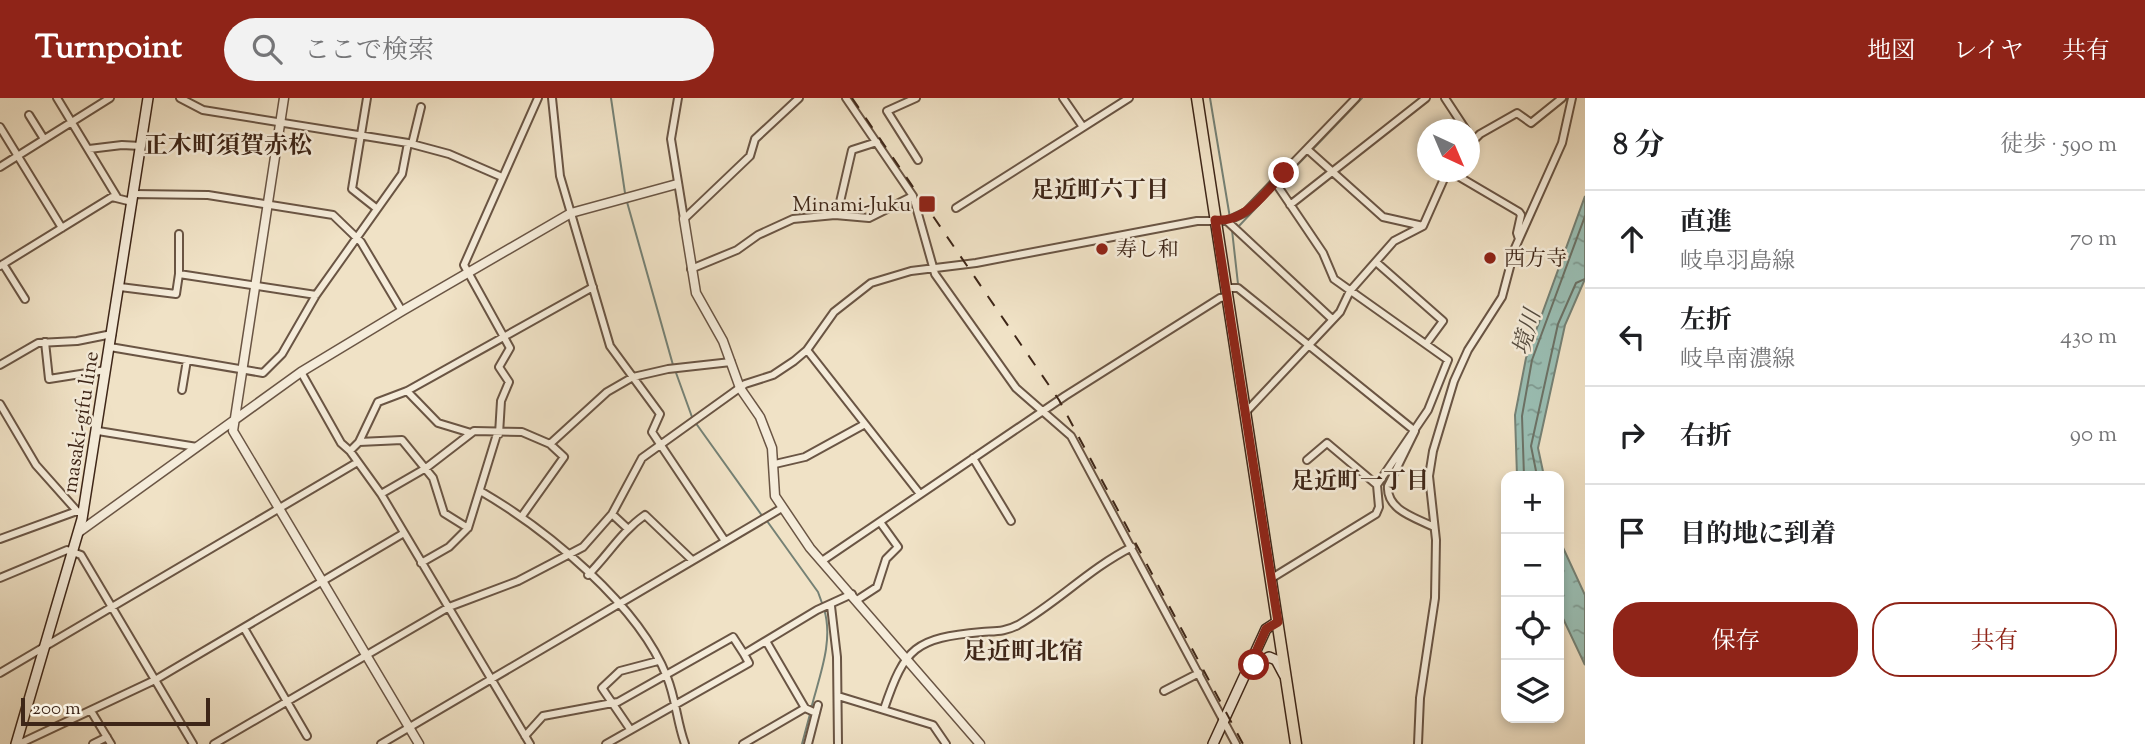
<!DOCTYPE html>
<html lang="ja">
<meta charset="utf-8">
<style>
:root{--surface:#fff;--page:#f2f2f2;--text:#202124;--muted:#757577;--line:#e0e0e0;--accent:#8f2418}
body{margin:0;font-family:"Sorts Mill Goudy","Noto Serif JP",serif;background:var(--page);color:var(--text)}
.controls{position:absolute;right:21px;bottom:21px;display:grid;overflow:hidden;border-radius:14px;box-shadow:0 4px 10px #0003}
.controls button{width:63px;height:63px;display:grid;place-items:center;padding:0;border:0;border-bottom:2px solid var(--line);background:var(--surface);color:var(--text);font:35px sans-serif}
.compass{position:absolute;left:1417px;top:21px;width:63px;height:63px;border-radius:50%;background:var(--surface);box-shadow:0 4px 10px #0003;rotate:136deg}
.scale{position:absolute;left:21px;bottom:18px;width:189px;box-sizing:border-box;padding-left:7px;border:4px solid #3e2618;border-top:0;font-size:19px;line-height:24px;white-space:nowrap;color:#3e2618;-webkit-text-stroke:5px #f5ecda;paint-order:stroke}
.stop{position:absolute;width:21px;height:21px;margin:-16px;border:5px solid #8f2418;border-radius:50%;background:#fff}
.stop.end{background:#8f2418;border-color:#fff;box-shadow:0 2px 7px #0008}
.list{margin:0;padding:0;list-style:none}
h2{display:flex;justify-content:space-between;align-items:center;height:91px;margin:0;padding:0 28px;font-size:30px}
h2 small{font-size:23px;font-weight:400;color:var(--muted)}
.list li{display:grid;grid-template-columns:46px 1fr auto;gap:21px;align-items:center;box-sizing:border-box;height:98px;padding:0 28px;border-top:2px solid var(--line)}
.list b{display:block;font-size:26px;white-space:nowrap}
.list p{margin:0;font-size:23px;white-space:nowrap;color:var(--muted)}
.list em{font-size:23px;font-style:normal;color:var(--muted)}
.actions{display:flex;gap:14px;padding:21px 28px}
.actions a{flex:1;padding:16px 0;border:2px solid var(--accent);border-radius:28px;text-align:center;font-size:24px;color:var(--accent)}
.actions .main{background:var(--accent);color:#fff}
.icon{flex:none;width:38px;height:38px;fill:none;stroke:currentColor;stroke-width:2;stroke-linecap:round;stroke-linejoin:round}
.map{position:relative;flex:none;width:1585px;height:646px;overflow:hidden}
header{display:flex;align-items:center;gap:42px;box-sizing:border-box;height:98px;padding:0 35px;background:var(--accent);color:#fff}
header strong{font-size:33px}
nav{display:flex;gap:38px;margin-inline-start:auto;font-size:24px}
.search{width:490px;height:63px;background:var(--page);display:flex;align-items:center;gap:18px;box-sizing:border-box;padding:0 24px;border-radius:38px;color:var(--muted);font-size:26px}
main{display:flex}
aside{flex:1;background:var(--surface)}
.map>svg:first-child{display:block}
.water{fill:url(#water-ripples);stroke:#758175;stroke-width:2}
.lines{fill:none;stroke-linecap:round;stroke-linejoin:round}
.shore{stroke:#6c7266;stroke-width:2}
.stream{stroke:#758175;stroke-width:2}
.minor-casing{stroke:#6a5544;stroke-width:10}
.tertiary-casing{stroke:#6a5544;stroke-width:11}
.secondary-casing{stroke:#3e2618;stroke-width:12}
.primary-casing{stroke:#3e2618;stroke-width:13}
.minor{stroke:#f5ecda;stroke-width:6}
.tertiary{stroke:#f5ecda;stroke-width:8}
.secondary{stroke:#f5ecda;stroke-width:9}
.primary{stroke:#f0e2c6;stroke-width:10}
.rail{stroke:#3e2618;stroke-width:2;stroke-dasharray:12 12;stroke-linecap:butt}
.route{stroke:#8f2418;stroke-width:9}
.poi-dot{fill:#8f2418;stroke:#f5ecda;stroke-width:2.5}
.labels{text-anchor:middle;stroke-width:5;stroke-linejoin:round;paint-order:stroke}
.poi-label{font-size:21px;fill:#3e2618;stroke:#f5ecda;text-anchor:start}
.street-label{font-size:21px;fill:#3e2618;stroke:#f5ecda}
.neighbourhood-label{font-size:23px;font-weight:bold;fill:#3e2618;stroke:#f5ecda}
.water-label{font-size:23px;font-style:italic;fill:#554c3f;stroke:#f5ecda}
.quarter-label{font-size:24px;font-weight:bold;fill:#3e2618;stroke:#f5ecda}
</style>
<header>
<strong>Turnpoint</strong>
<div class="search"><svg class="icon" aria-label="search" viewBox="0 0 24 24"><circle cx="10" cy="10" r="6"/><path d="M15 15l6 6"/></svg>ここで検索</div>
<nav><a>地図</a><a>レイヤ</a><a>共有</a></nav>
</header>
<main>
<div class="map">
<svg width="1585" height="646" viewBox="0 0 1585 646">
<defs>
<pattern id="water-ripples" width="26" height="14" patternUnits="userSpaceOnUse" patternTransform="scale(1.75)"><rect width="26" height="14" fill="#9abeb3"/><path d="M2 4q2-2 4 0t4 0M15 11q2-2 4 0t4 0" fill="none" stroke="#7f9a91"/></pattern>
</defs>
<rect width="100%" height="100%" fill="#f0e2c6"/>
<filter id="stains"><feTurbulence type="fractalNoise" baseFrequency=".00286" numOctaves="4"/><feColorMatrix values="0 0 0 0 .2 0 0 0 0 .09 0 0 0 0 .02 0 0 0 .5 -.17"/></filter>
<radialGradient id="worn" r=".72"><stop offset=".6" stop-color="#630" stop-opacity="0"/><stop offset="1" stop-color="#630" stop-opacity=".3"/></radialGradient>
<!-- water -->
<path class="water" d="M1585,98v83l-20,46 -27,123 6,28h-27l-2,-61 11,-57z
M1559,441l26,56v70l-26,-55z"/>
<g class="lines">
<!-- shore -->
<path class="shore" d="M1524,378l-2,-60 10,-56 53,-144
M1537,378l-6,-30 27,-122 18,-41 9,-4"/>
<!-- stream -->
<path class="stream" d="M611,0l14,95
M1210,0l20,120
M1313,51l49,-51
M1279,86l30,-31
M627,104l46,163
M1238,129l37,-39
M1232,132l6,54
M675,272l17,47
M695,324l68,95
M767,423l51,71 4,11
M811,611c8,-32 23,-68 13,-100
M802,646l8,-30"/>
<!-- minor casing -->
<g class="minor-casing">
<path id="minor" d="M57,0l60,99
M180,0l23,12 205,33 41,11 53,23
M367,0l-15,91 24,19
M552,0l8,78 50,170 50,68 -8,18 73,109
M678,0l-7,41 13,80 66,-63 5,-17 44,-41
M846,0l67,98 22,78 81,114 55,48 165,308
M916,0l-29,13 31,49
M1063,0l20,29
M1445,0l21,32
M29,17l15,24
M0,29l62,101
M412,46l9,-37
M1470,46l10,-10 37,-21 14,10 31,-25
M89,51l33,-4 19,1
M1307,51l76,68 40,9
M0,69l110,-69
M1451,74l68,40 2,3 -4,18 2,6
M133,96l75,1 125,20 28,27 41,69
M1290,107l136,-107
M956,110l173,-110
M837,117l15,-65 25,-8
M1227,123l105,98
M1376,164l67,59 -17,23
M3,166l22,35
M0,168l112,-69 20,5
M691,171l46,-19 21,-15 35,-16 42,-4 34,3 44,-22
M179,176v-40
M120,189l56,7 3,-20 137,21
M1226,190h12l177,143 -27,55c-2,24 28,32 46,41
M45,244l4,37 57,-9
M110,249l153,26 19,-19 34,-59 86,-121 6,-31
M807,252l113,144
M0,267l38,-22 39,-2 35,-7
M301,274l40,71 9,8
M182,292l5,-30
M407,293l31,32 33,10
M0,306l36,61 41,46 6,2
M1245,315l95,-101 10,-21 44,-50 29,-15 24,-54
M98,333l99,16
M499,336l2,-33 8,-19 -10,-15 11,-19 -46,-83 74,-167
M359,344l43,-2 31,38 11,35 24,15
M973,360l38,63
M1307,362l20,-17 50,42
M775,366l30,-7 60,-33
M482,394c65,38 157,113 185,185 9,22 10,46 18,67
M381,396l45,-26 48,-37 48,1 28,12
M612,416l15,14
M522,418l42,-59 -14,-13 57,-52 26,-15 35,-8 63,-7
M0,441l77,-28
M822,463l243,-165 155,-98 7,-1
M421,465l28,-16 19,-19 29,-94
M588,477c20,-20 34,-44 57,-60l47,45
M0,480l67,-28 14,5 112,189
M1272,480l104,-64 3,-7 -2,-22 51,-75 20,-50 -114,-81 -11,-26 -48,-71
M857,502l20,-13 9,-28 12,-12 -18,-25
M831,508l6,51 1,87
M244,530l63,108
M766,543l39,67
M0,575l356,-210
M1164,593l35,-18
M838,598l95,29 13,19
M884,611c21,-62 31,-71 98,-77 13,-1 23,0 36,-7 40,-23 72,-57 114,-78
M91,613l20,33
M630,631l-28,-41 18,-17 38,-10
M525,638l18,-20 75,-14 115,-65 11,17
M19,646l136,-64 249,-147
M93,646l14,-7
M214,646l235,-137 69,-26 65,-34 29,-33 30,-56 103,-74 28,-9 21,-14 13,-11 27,-38 37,-29 40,-12 65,-8 221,-42h30l19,-9 110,-114
M381,646l401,-236
M530,646l-149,-250 -31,-43 9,-9 19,-40 29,-11 186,-104
M606,646l143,-81 -5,-9 73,-44 35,-16
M743,646l62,-36 11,5
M808,646l10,-39
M1418,646l2,-46 15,-100 1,-58 -7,-64 4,-25 21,-70 14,-31 34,-53 13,-49 47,-105 10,-45"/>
</g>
<!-- tertiary casing -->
<g class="tertiary-casing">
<path id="tertiary" d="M284,0l-51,333 186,313
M684,121l12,74 27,48 17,47 20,29 12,31 3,48 35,52 170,196
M79,434l222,-160 101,-61 169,-98 106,-29"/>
</g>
<!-- secondary casing -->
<g class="secondary-casing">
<path id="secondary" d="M1251,569l18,-10 7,3 8,15
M16,646l66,-225 66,-421
M1213,646l53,-115 11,-7"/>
</g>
<!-- primary casing -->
<g class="primary-casing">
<path id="primary" d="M1197,0l99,646"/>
</g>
<!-- minor -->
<use href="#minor" class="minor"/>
<!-- tertiary -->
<use href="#tertiary" class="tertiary"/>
<!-- secondary -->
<use href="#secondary" class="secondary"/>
<!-- primary -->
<use href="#primary" class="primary"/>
<!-- rail -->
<path class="rail" d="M852,0l207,302 184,344"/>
</g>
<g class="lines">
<!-- route -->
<path class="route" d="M1254,567l-6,5 18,-41 12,-7 -63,-402c31,3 49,-27 69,-47"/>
</g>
<!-- markers -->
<g class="poi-dot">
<rect x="918" y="97" width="18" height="18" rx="3.5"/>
<circle cx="1102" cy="151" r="7"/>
<circle cx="1490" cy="160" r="7"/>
</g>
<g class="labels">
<!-- poi labels -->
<g class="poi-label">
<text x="911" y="113" text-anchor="end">Minami-Juku</text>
<text x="1116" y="158">寿し和</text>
<text x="1504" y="167">西方寺</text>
</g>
<!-- street labels -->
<g class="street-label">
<text transform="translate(80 324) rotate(-81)" y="7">masaki-gifu line</text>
</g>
<!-- neighbourhood labels -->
<g class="neighbourhood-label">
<text x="1100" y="99">足近町六丁目</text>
<text x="1360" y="390">足近町一丁目</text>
</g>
<!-- water labels -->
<g class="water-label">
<text transform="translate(1526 234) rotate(-74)" y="8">境川</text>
</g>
<!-- quarter labels -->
<g class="quarter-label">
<text x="228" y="55">正木町須賀赤松</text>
<text x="1023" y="561">足近町北宿</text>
</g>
</g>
<rect width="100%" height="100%" filter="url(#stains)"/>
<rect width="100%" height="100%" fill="url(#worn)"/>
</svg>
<div class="controls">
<button>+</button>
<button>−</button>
<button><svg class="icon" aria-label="locate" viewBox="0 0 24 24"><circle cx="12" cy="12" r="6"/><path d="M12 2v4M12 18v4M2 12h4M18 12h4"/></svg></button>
<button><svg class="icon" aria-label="layers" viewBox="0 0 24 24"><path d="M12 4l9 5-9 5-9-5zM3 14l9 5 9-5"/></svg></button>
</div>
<svg class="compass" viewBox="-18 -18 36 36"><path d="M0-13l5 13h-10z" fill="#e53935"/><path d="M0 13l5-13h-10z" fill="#757577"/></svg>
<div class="scale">200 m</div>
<div class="stop" style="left:1254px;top:567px"></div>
<div class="stop end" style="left:1284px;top:75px"></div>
</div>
<aside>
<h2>8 分<small>徒歩 · 590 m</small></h2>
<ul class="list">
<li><svg class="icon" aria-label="ahead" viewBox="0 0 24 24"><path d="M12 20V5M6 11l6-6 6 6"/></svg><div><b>直進</b><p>岐阜羽島線</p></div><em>70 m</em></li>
<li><svg class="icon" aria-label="left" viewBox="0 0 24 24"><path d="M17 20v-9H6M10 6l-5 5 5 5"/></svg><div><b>左折</b><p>岐阜南濃線</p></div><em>430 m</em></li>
<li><svg class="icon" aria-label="right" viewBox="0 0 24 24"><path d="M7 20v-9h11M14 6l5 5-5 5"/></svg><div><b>右折</b></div><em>90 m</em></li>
<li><svg class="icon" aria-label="arrive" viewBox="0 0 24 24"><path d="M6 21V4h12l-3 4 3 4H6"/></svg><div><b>目的地に到着</b></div></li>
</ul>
<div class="actions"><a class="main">保存</a><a>共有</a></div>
</aside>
</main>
